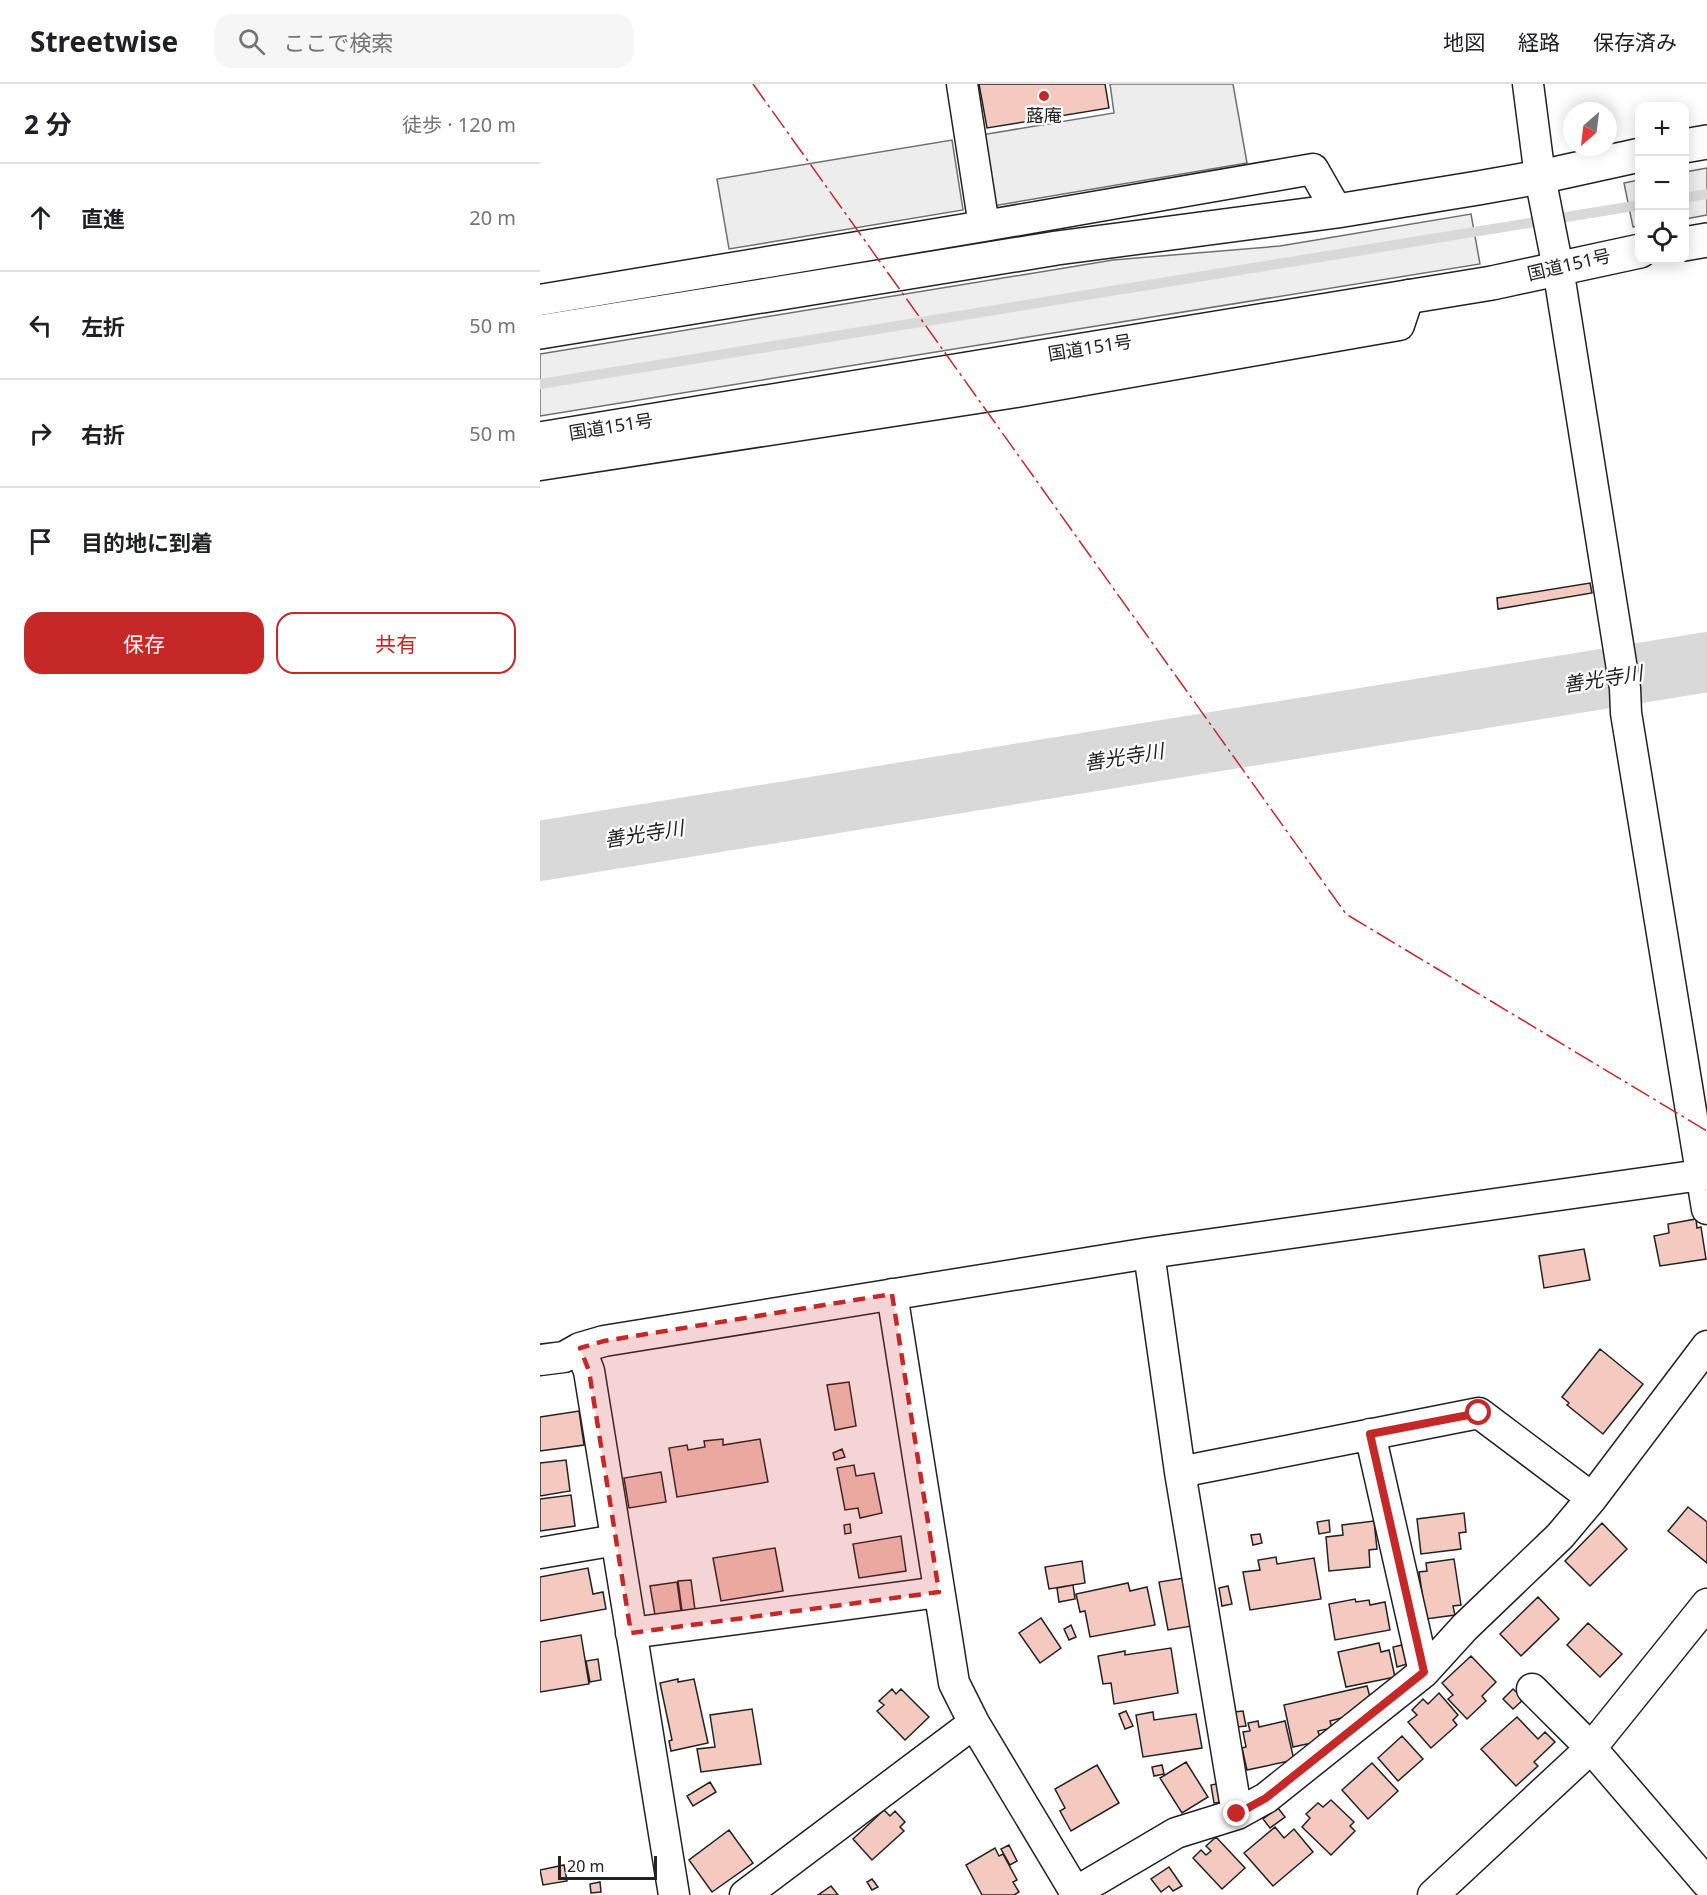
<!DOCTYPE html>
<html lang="ja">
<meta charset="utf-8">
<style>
:root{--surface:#fff;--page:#f6f6f6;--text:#202124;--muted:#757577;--line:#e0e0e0;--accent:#c62828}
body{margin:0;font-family:"Noto Sans","Noto Sans JP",sans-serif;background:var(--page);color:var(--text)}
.controls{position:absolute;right:18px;top:18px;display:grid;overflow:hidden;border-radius:12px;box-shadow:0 3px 15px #0003}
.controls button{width:54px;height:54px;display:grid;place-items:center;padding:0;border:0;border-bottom:2px solid var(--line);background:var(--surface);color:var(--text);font:30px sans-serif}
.compass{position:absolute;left:1023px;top:18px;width:54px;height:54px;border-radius:50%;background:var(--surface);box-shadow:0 3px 15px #0003;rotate:208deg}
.scale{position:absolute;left:18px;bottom:15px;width:99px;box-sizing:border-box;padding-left:6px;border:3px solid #222;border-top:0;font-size:16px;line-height:21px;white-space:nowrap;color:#222;-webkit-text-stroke:4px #fff;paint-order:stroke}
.stop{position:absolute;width:18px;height:18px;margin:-14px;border:4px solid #c62828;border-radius:50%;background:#fff}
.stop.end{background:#c62828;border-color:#fff;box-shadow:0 2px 6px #0008}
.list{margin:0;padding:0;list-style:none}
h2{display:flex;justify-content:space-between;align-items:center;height:78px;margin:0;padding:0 24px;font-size:26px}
h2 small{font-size:20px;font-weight:400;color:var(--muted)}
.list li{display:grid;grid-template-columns:39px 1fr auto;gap:18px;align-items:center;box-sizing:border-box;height:108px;padding:0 24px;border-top:2px solid var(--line)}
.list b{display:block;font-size:22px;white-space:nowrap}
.list em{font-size:20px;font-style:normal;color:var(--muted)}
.actions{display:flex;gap:12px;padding:18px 24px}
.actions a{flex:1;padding:14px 0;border:2px solid var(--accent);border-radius:18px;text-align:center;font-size:21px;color:var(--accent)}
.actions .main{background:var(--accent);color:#fff}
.icon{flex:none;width:33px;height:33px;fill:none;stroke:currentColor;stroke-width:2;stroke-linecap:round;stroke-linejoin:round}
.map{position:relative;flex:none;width:1167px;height:1811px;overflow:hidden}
header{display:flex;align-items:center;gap:36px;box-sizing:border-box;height:84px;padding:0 30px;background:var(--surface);border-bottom:2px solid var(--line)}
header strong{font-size:28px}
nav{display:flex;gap:33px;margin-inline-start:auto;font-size:21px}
.search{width:420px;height:54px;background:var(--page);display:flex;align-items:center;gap:15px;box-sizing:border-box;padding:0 21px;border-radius:18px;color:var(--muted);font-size:22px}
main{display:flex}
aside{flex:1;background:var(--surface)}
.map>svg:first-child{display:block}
.green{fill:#eee;stroke:#6f6f6f;stroke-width:1.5}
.parking{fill:#ededed;stroke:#6f6f6f;stroke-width:1.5}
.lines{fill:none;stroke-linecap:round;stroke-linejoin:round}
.stream{stroke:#d9d9d9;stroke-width:10}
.river{stroke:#d9d9d9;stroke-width:60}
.building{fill:#f3c9c0;stroke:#222;stroke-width:1.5}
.minor-casing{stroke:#222;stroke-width:33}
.trunk-casing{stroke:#222;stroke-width:36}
.minor{stroke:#fff;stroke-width:30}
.trunk{stroke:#fff;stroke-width:33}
.power{stroke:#c62828;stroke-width:1.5;stroke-dasharray:21 4.5 3 4.5;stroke-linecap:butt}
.route{stroke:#c62828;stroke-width:8}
.marked{fill:#c62828;fill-opacity:0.2;stroke:#c62828;stroke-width:4.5;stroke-dasharray:12 8;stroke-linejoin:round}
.poi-dot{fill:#c62828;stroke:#fff;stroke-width:2}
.labels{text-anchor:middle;stroke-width:4.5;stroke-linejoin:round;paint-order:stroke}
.poi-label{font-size:18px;fill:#222;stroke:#fff}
.street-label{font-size:18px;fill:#222;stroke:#fff}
.water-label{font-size:20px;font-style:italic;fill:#222;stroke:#fff}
</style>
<header>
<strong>Streetwise</strong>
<div class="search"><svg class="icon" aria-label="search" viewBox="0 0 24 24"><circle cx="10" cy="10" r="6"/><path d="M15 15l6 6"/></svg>ここで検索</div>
<nav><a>地図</a><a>経路</a><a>保存済み</a></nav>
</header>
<main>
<aside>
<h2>2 分<small>徒歩 · 120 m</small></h2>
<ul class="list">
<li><svg class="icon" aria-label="ahead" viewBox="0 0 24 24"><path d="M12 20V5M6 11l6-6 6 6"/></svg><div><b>直進</b></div><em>20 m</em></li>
<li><svg class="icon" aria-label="left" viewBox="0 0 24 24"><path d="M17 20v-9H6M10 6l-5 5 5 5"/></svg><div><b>左折</b></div><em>50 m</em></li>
<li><svg class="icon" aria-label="right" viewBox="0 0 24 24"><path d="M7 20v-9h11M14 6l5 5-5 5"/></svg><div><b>右折</b></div><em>50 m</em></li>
<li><svg class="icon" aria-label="arrive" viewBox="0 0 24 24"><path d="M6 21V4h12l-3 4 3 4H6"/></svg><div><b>目的地に到着</b></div></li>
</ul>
<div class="actions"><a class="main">保存</a><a>共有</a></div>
</aside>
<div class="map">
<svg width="1167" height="1811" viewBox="0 0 1167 1811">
<rect width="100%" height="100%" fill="#fff"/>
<!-- green -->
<path class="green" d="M1167,84v47l-22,4v-47z
M1099,96v46l-6,1 -9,-44z
M931,130l9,50 -940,152v-62l573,-94 167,-14z"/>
<!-- parking -->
<path class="parking" d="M570,0h123l14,79 -254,43 -12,-71 133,-22z
M412,56l11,70 -234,39 -12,-70z"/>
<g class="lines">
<!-- stream -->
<path class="stream" d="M1144,114l23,-4
M0,300l1100,-179"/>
<!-- river -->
<path class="river" d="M0,767l1167,-189"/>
</g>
<!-- building -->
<path class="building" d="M439,0h126l4,24 -122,20z
M1050,499l2,10 -94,16 -1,-11z
M1156,1135l1,9 4,-1 5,32 -46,7 -6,-30 15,-3 -1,-9z
M1044,1165l6,31 -46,8 -5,-32z
M1060,1265l43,35 -40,50 -36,-29 2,-2 -7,-6z
M309,1298l7,44 -21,4 -8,-45z
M39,1327l5,34 -44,6v-34z
M183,1355v6l37,-6 8,43 -91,15 -8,-49 18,-3 1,5 17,-3 -1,-6z
M302,1365l3,8 -10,3 -2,-7z
M26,1376l4,31 -30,5v-33z
M314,1381l2,11 18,-3 8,40 -22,5 -2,-10 -13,2 -8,-42z
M121,1388l5,30 -37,6 -5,-30z
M31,1411l4,31 -35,5v-32z
M1148,1423l19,15v41l-39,-32z
M924,1429l2,19 -7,1 2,16 -40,5 -4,-35z
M789,1436l1,12 -11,2 -2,-12z
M834,1437l3,28 -8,1 1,17 -41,4 -3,-34 17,-2 -1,-10z
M1062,1439l25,26 -37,37 -25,-25z
M310,1440l1,9 -6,1 -1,-9z
M720,1450l2,9 -9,2 -2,-10z
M361,1452l5,35 -47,7 -6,-34z
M235,1464l8,43 -62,10 -8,-43z
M736,1473l1,7 37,-6 7,41 -71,11 -7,-38 17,-2 -2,-10z
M914,1475l7,46 -8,1 2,9 -29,4 -7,-47 8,-1 -1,-8z
M542,1477l3,22 -36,6 -4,-22z
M48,1484l5,26 10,-2 3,17 -66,12v-44z
M644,1494l8,48 -24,4 -9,-48z
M151,1496l4,30 -13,1 -4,-30z
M137,1498l4,29 -26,4 -5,-29z
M588,1499l2,8 17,-4 8,38 -65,12 -5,-26 -5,1 -4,-18z
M533,1501l2,14 -16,3 -2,-14z
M688,1502l4,18 -10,2 -3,-18z
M998,1513l21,22 -38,37 -21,-22z
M815,1515l1,3 13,-2 1,5 15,-3 5,28 -55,10 -6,-36z
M501,1534l20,30 -21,15 -21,-30z
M1048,1539l34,31 -22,23 -33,-32z
M531,1541l5,12 -7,3 -5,-11z
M41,1551l8,49 -49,8v-50z
M839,1559l2,9 8,-2 6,27 -49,10 -8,-35z
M862,1561l5,19 -10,3 -4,-20z
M631,1564l7,45 -64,11 -3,-21 -8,1 -5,-28 27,-5v4z
M931,1572l25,26 -14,14 4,5 -19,18 -19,-20 5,-4 -11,-12z
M58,1575l3,21 -11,2 -4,-21z
M138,1595v3l16,-3 14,64 -37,8 -2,-10 3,-1 -12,-57z
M827,1602l3,11 -25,20 -15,4 2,7 -14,3 3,10 -28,6 -9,-42z
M352,1605l4,5 5,-5 28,28 -24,23 -28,-29 7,-6 -5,-4z
M973,1605l11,10 -11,10 -10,-10z
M899,1609l19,22 -5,5 4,5 -26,23 -23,-26 9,-7 -5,-5 11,-11 5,5z
M212,1625l9,55 -60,8 -4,-23 18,-2 -5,-32z
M586,1627l7,15 -8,3 -6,-15z
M703,1627l3,15 -9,1 -3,-15z
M613,1628l1,8 42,-6 6,34 -59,9 -7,-42z
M977,1633l21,22 7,-7 10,10 -21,20 4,4 -22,20 -35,-37z
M718,1637l1,6 26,-6 9,39 -47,10 -5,-22 4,-1 -3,-15 7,-1 -2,-8z
M862,1652l21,23 -25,22 -20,-23z
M646,1678l22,35 -26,16 -22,-35z
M832,1679l26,28 -30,28 -26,-29z
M557,1681l22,38 -48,28 -11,-20 5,-3 -10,-19z
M622,1681l2,9 -10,2 -2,-9z
M170,1698l6,10 -23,14 -6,-10z
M681,1699l3,19 -10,1 -3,-18z
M791,1716l23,22 -4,4 5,5 -24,24 -29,-28 8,-9 -4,-4 12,-11 5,4z
M738,1724l7,9 -15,11 -7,-9z
M344,1726l6,6 5,-5 10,11 -5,5 4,4 -32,29 -19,-21z
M735,1743l9,11 10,-9 19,23 -40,34 -29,-33z
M189,1746l24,33 -41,29 -23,-32z
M676,1753l29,31 -23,21 -29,-31 8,-8 5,5 5,-4 -5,-5z
M469,1761l8,16 -7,4 -9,-16z
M455,1764l4,8 4,-2 14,26 -4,2 6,10 -5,3h-32l-16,-30z
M24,1781l3,16 -24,4 -3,-15z
M629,1783l13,19 -9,5 -4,-5 -8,6 -10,-13z
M332,1795l6,8 -6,3 -5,-8z
M60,1798l1,10 -10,1 -1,-9z
M291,1802l7,9h-20z"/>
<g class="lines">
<!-- minor casing -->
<g class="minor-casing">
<path id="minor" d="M422,0l22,142
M988,0l12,93 18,91 67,420 1,25 81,496
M0,216l444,-74 329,-57 24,42
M0,381l470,-72 389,-68 10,-30
M609,1169l31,219 57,342
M352,1210l62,389 20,40 103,172
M40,1264l9,23 85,524
M0,1276l24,-3 16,-9 24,-7 545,-88 558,-79
M830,1350l54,238
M640,1388l299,-59 113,85
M0,1469l76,-13
M91,1549l308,-41
M992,1605l59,59 116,135
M205,1811l229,-172
M537,1811l9,-9 90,-53 61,-19 29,-16 158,-126 41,-45 95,-91 32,-38 115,-152
M893,1811l158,-147 116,-144"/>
</g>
<!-- trunk casing -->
<g class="trunk-casing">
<path id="trunk" d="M1144,62l23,-4
M1144,160l23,-4
M0,248l517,-84 280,-37 141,-23 62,-11 100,-22
M0,355l952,-156 148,-32"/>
</g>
<!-- minor -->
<use href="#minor" class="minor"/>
<!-- trunk -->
<use href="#trunk" class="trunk"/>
<!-- power -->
<path class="power" d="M213,0l593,830 361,217"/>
</g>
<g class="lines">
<!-- route -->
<path class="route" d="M697,1730l29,-16 158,-126 -54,-238 109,-21"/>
</g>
<!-- marked area -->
<path class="marked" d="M352,1210l47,298 -308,41 -42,-262 -9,-23 24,-7z"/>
<!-- markers -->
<circle class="poi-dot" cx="504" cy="12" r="6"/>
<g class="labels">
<!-- poi labels -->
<g class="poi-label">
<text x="504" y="38">蕗庵</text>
</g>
<!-- street labels -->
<g class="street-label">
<text transform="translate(1029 181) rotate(-13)" y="6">国道151号</text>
<text transform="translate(550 264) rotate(-9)" y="6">国道151号</text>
<text transform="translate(71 343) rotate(-9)" y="6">国道151号</text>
</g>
<!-- water labels -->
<g class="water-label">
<text transform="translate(1063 595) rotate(-9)" y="7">善光寺川</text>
<text transform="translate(584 673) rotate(-9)" y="7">善光寺川</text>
<text transform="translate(104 750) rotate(-9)" y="7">善光寺川</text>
</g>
</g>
</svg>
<div class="controls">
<button>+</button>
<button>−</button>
<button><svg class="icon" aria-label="locate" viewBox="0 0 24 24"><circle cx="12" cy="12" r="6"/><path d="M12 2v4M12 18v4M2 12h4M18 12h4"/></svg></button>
</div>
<svg class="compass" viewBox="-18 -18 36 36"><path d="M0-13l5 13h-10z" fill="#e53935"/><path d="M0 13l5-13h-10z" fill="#757577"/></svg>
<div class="scale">20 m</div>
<div class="stop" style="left:939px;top:1329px"></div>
<div class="stop end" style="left:697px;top:1730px"></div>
</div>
</main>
